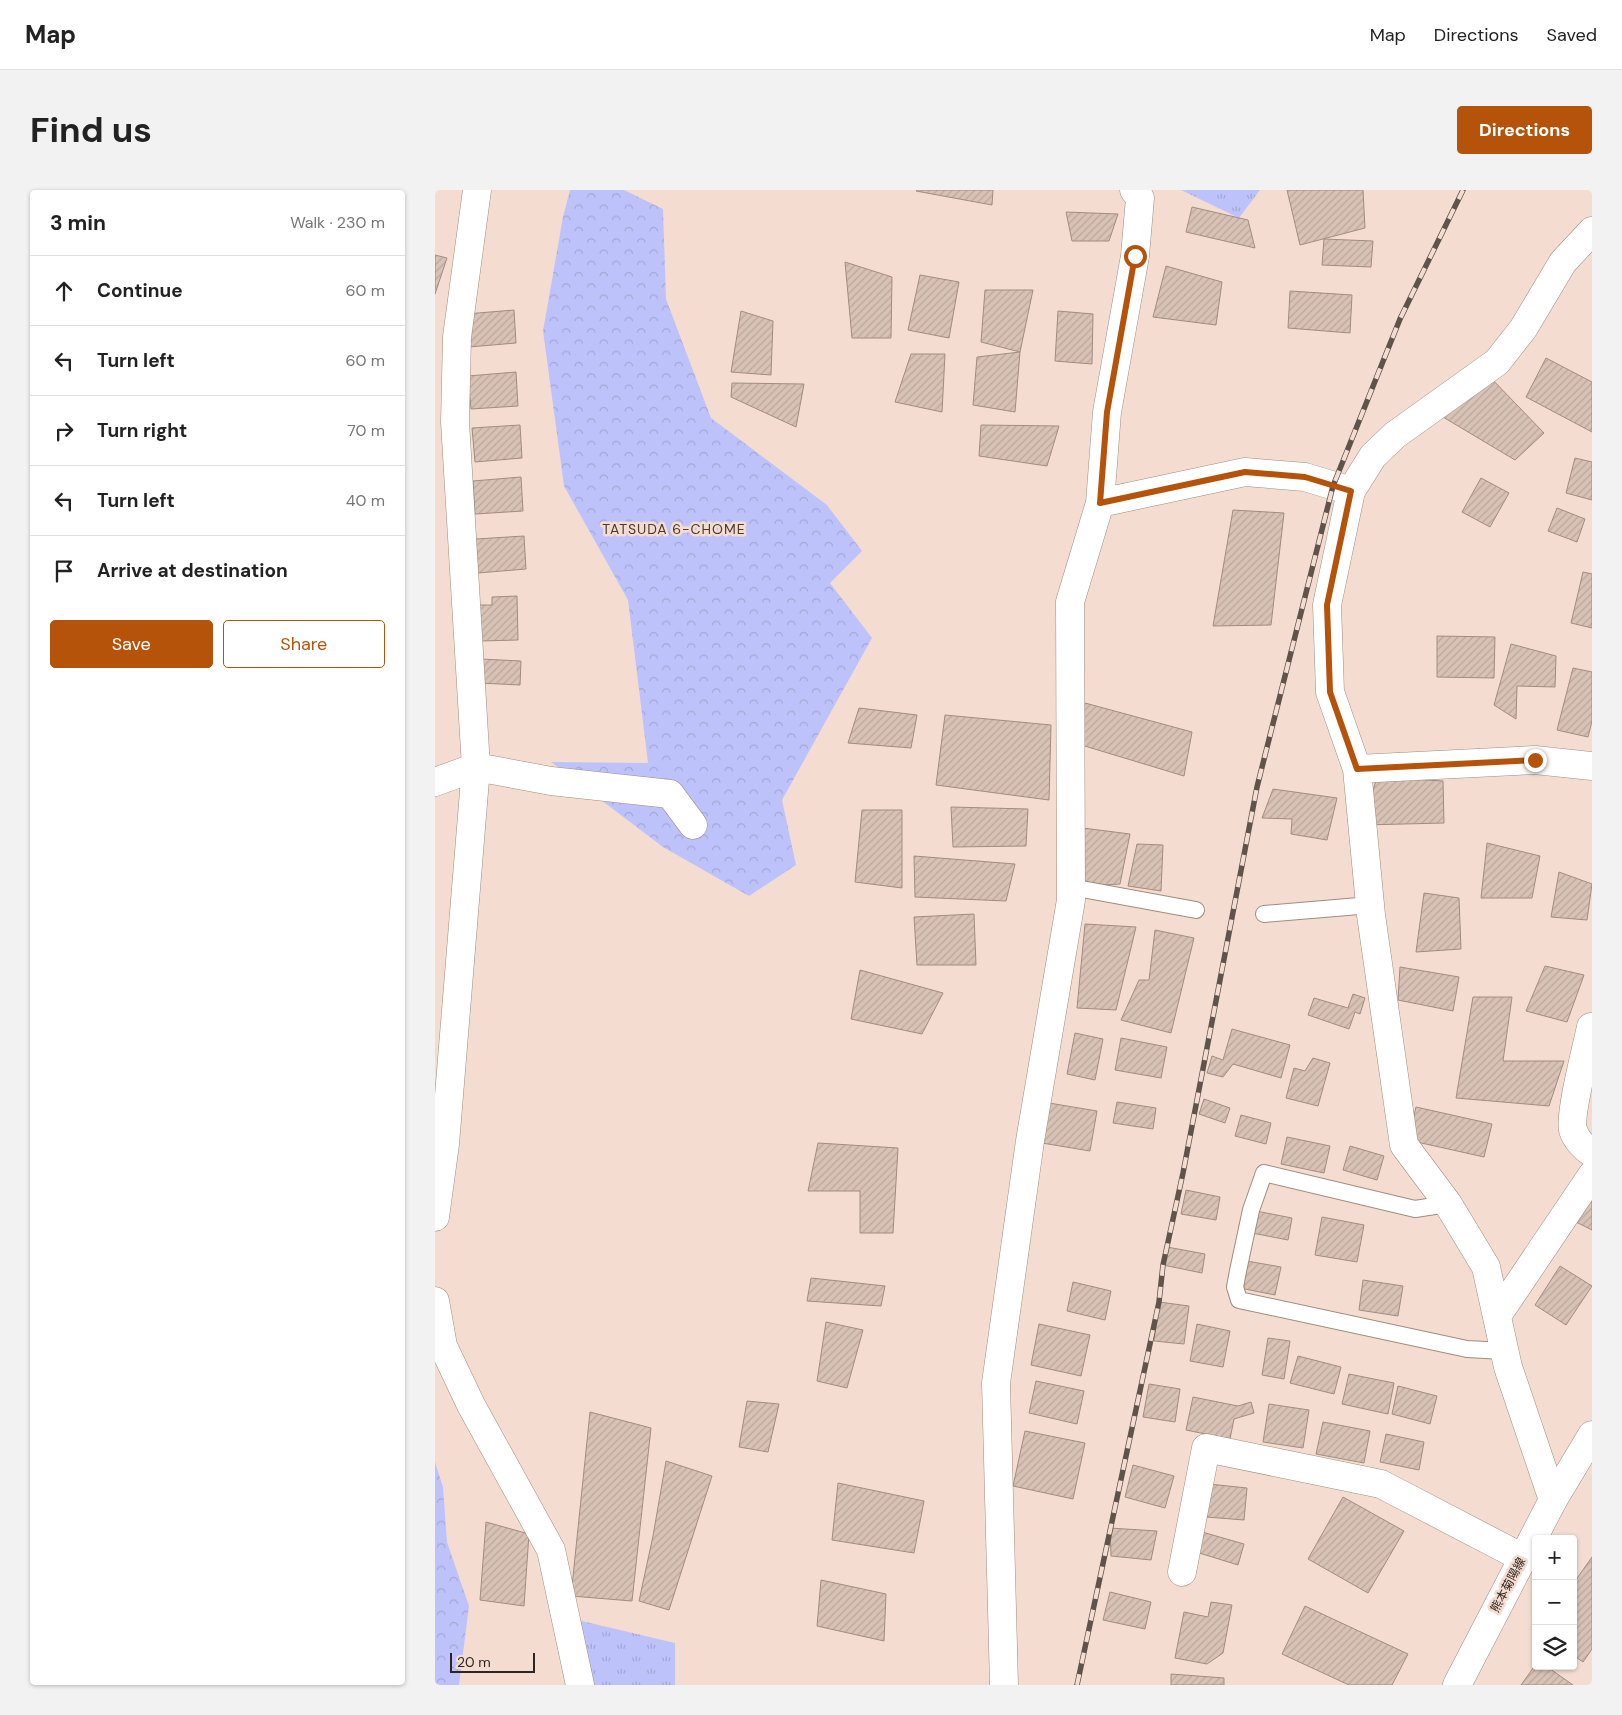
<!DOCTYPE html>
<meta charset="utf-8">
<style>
:root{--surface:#fff;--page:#f2f2f2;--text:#222;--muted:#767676;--line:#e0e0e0;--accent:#b45309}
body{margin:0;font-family:"DM Sans","Noto Sans JP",sans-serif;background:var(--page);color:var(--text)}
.controls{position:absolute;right:15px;bottom:15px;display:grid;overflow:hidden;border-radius:5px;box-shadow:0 1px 4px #0004}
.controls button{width:45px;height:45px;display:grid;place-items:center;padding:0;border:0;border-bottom:1px solid var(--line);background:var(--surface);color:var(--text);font:25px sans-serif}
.scale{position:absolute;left:15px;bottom:12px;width:85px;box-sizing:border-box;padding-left:5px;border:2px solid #2d2520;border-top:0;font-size:14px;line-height:18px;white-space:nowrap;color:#2d2520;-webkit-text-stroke:4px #f4ddd0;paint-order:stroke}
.stop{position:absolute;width:15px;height:15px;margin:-11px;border:4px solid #b45309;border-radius:50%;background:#fff}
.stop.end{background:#b45309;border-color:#fff;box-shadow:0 1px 5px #0008}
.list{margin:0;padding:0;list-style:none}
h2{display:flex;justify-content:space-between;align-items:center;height:65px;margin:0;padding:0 20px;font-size:21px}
h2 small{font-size:16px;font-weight:400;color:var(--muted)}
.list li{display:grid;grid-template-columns:32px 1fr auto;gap:15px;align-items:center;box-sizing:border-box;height:70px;padding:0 20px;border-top:1px solid var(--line)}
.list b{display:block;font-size:19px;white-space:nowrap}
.list em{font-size:16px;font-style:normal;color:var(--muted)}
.actions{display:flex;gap:10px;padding:15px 20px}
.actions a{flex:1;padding:11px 0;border:1px solid var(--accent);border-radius:5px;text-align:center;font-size:18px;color:var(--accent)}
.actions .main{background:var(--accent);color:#fff}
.icon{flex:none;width:28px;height:28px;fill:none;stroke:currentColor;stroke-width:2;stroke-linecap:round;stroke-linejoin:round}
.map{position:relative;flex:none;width:1157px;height:1495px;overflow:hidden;border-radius:5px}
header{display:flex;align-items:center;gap:30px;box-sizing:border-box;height:70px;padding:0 25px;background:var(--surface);border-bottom:1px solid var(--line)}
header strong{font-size:24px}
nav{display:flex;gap:28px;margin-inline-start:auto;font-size:18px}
.intro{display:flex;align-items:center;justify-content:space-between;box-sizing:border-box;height:120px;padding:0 30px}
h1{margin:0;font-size:35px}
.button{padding:12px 22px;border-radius:5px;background:var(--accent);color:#fff;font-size:18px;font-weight:700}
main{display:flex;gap:30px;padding:0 30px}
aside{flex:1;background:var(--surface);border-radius:5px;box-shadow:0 1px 4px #0004}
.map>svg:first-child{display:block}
.forest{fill:url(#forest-crowns)}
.park{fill:url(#park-tufts)}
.building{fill:url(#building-hatch);stroke:#a28c80}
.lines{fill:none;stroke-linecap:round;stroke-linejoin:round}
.lane-casing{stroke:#a18c80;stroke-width:18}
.street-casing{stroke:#a18c80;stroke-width:29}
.secondary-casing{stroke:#a18c80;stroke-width:29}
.lane{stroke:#fff;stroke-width:16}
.street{stroke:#fff;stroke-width:28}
.secondary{stroke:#fff;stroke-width:28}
.rail-casing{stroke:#5f534c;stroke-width:5.5}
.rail{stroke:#f4ddd0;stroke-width:4;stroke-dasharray:11;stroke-linecap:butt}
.route{stroke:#b45309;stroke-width:6}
.labels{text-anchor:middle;stroke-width:5;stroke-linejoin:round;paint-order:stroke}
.street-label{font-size:12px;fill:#2d2520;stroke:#f4ddd0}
.neighbourhood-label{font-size:14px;letter-spacing:1px;fill:#4a382d;stroke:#f4ddd0}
</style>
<header>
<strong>Map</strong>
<nav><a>Map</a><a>Directions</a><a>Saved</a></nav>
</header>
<div class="intro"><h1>Find us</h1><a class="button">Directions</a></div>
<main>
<aside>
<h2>3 min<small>Walk · 230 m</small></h2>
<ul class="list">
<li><svg class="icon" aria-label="ahead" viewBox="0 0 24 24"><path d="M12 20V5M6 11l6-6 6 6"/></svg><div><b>Continue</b></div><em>60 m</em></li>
<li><svg class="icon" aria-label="left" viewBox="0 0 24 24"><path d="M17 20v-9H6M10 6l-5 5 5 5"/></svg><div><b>Turn left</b></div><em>60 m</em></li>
<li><svg class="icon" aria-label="right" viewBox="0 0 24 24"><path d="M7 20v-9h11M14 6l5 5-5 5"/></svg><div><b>Turn right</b></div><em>70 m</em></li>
<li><svg class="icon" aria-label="left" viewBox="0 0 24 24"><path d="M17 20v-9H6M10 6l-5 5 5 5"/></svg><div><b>Turn left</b></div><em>40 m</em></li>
<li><svg class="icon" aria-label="arrive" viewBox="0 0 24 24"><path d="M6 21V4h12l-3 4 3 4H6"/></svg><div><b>Arrive at destination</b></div></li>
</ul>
<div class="actions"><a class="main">Save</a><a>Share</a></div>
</aside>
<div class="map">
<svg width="1157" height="1495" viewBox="0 0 1157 1495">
<defs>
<pattern id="forest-crowns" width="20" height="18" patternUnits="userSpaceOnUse" patternTransform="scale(1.25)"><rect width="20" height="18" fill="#bdc3fa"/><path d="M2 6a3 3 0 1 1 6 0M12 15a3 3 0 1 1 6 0" fill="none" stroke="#a3a7d6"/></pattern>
<pattern id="park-tufts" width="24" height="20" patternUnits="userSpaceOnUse" patternTransform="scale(1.25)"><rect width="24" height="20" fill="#bdc3fa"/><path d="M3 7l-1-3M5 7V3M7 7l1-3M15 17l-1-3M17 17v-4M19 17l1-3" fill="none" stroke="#a3a7d6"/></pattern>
<pattern id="building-hatch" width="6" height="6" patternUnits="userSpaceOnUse" patternTransform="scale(1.25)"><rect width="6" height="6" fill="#d8c2b5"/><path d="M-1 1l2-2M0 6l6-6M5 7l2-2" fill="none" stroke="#baa79b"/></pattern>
</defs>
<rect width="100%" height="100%" fill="#f4ddd0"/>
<!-- forest -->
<path class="forest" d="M135,0h54l39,19 3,90 45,119 116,87 35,46 -32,32 42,55 -90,162 14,65 -47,31 -86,-49 -112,-85 97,1 -20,-163 -64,-114 -21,-155 20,-114z
M0,1272l8,25 4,55 22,64 -10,79h-24z"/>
<!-- park -->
<path class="park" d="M746,0h79l-21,28z
M130,1427l110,26v42h-95z"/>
<!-- building -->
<path class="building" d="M482,0h76l-1,15 -76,-14z
M852,0h76l2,38 -65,17z
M757,17l56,13 7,28 -69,-16z
M631,22l52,2 -9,27h-37z
M889,49l49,2 -2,26 -49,-2z
M0,65l12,3 -12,36z
M410,72l47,15 -1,61h-39z
M731,76l56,16 -6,43 -63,-8z
M485,85l39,7 -10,56 -41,-8z
M550,100h48l-13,62 -39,-10z
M855,101l62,4 -2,38 -62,-5z
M79,120l2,33 -47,4 -3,-33z
M306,121l32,10 -2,54 -40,-3z
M623,121l35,3 -1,50 -37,-3z
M585,162l-5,60 -42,-7 4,-48z
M476,164h34l-3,58 -47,-10z
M1111,168l46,24v50l-66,-35z
M81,182l2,34 -47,3 -3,-33z
M1053,185l56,58 -29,27 -72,-43z
M297,193l72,1 -8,43 -65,-30z
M85,235l2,33 -47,4 -3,-34z
M546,235l78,1 -12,40 -68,-10z
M1140,268l17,4v38l-26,-7z
M86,287l2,34 -48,3 -2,-33z
M1046,288l28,15 -19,34 -28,-15z
M1122,318l28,11 -8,23 -29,-11z
M798,320l51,3 -13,112 -58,1z
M89,346l2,33 -48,4 -2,-34z
M1148,382l9,2v54l-21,-5z
M82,406l1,44 -38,1 -1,-36h13v-8z
M1002,446l58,1 -1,41 -57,-1z
M1076,454l45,12 -1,31 -38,-1 -1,33 -22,-14z
M46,469l40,2 -1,24 -41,-2z
M1138,478l19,4v49l-4,16 -31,-7z
M650,513l107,29 -8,44 -106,-32z
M424,518l58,7 -6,33 -63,-5z
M510,525l106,10 -2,75 -113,-15z
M942,587l66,4 1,42 -81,2z
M838,599l64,9 -10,42 -36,-6 1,-15 -30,-1z
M516,617l77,2 -2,37 -73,1z
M427,620h40v78l-47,-6z
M648,638l47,6 -10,50 -49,3z
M1052,653l53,13 -8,42h-51z
M702,654l26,1 -2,46 -33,-5z
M479,666l101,8 -9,37 -91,-4z
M1124,682l33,12 -5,36 -36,-3z
M989,703l35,5 2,51 -45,3z
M539,724l2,51h-59l-3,-48z
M650,734l51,3 -20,83 -39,-2z
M720,740l39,8 -23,95 -50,-13 18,-40h10z
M1110,776l39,9 -17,47 -41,-11z
M965,777l59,10 -6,34 -55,-11z
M425,780l83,23 -21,41 -71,-15z
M918,804l12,4 -5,16 -5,-2 -6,17 -41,-14 6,-17 34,10z
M1038,807h39l-9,64h61l-15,45 -93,-8z
M797,839l58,16 -9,33 -48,-14 -10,13 -16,-4 5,-17 11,4z
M640,843l28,6 -8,41 -28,-6z
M686,848l46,9 -6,31 -46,-8z
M878,868l17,5 -12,43 -32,-8 8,-30 11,3z
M769,909l26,9 -5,15 -26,-9z
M602,911l60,10 -7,40 -60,-10z
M682,912l39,6 -3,21 -40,-6z
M981,917l76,17 -8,33 -76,-17z
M806,925l30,8 -5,21 -31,-8z
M852,947l43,9 -6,27 -43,-9z
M383,953l80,5 -5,85h-33v-42h-52z
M915,956l34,10 -7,24 -34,-10z
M751,1000l34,7 -4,23 -35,-6z
M1157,1005v35l-16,-8z
M816,1020l41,8 -4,22 -41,-8z
M887,1027l42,8 -7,37 -42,-7z
M732,1057l38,7 -3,19 -39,-8z
M806,1070l40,7 -6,28 -40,-8z
M1125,1076l32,20 -26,39 -31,-20z
M376,1088l74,8 -4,20 -74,-5z
M928,1090l40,6 -5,30 -39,-6z
M638,1092l38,9 -6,29 -38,-9z
M724,1112l30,4 -5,38 -30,-3z
M391,1132l37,8 -16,58 -30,-7z
M604,1134l51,11 -9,41 -50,-11z
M762,1134l33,7 -7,36 -33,-6z
M833,1148l22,3 -6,38 -22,-4z
M863,1166l43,11 -7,27 -44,-11z
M914,1184l45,9 -6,31 -46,-10z
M601,1191l48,10 -7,33 -48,-11z
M714,1194l31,5 -5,33 -32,-5z
M963,1196l39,10 -7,28 -38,-10z
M758,1207l45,9 13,-4 3,11 -20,6 -4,20 -44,-9z
M312,1211l32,3 -11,48 -29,-5z
M834,1214l40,6 -6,38 -40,-6z
M155,1222l61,16 -19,173 -61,-5z
M888,1232l47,9 -6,32 -48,-9z
M590,1241l60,12 -12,56 -60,-13z
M951,1244l38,8 -5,28 -39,-8z
M231,1271l46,15 -43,134 -30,-9 14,-65z
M698,1275l41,11 -9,32 -40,-11z
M403,1293l86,18 -10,52 -82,-13z
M774,1294l38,4 -3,32 -38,-3z
M908,1307l61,34 -36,62 -60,-34z
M51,1332l43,12 -5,72 -44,-6z
M675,1338l47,3 -6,29 -40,-4z
M767,1342l42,12 -6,21 -42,-13z
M1157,1367v92l-9,13 -10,-7v-71z
M386,1390l65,14 -2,47 -67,-15z
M675,1402l41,10 -6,27 -42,-9z
M776,1412l21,3 -9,48 -16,11 -32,-6 9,-46 24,5z
M870,1416l103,48 -16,31h-43l-67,-31z
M1101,1474v2h10l27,19h-52z
M736,1484l53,4v7h-53z"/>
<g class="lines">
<!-- lane casing -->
<g class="lane-casing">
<path id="lane" d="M636,697l125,23
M829,724l107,-9
M1013,1014l-33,5 -151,-36 -13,37 -13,61 -3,16 4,13 228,49 37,2"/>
</g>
<!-- street casing -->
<g class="street-casing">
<path id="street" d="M665,313l145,-31 60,5 46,14
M922,579l178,-9 57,6
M0,592l41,-15 75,14 119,13 23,31
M1156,837c-4,19 -22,88 -18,103 3,9 11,18 19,23
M0,1027l10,-73 31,-377 -21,-345 2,-85 20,-147
M0,1111l8,45 28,59 80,145 29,135
M1062,1126l95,-141
M1118,1310l-45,-133 -22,-100 -38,-63 -44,-59 -33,-230 -14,-146 -27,-77 -3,-87 24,-114 22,-35 22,-21 102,-73 26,-33 40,-67 29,-31
M747,1382l24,-124 175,36 142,74
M569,1495l-8,-302 34,-242 41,-241 -1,-298 30,-99 7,-91 28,-156 5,-58 -6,-8"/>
</g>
<!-- secondary casing -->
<g class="secondary-casing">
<path id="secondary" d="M1022,1495l96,-185 39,-65"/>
</g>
<!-- lane -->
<use href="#lane" class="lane"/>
<!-- street -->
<use href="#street" class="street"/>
<!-- secondary -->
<use href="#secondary" class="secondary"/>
<!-- rail casing -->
<g class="rail-casing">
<path id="rail" d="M642,1495l82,-383 4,-37 20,-92 74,-386 76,-301 67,-167 63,-129"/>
</g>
<!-- rail -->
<use href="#rail" class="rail"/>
</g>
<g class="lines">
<!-- route -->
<path class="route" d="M700,66l-28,156 -7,91 145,-31 60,5 46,14 -24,114 3,87 27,77 178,-9"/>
</g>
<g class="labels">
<!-- street labels -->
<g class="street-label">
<text transform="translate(1073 1395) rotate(-62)" y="4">熊本菊陽線</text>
</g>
<!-- neighbourhood labels -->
<g class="neighbourhood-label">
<text x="239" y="344">TATSUDA 6-CHOME</text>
</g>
</g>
</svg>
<div class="controls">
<button>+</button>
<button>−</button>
<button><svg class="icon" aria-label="layers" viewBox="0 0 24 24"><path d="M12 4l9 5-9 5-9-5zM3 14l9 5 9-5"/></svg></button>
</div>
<div class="scale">20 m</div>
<div class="stop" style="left:700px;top:66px"></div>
<div class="stop end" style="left:1100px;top:570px"></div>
</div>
</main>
